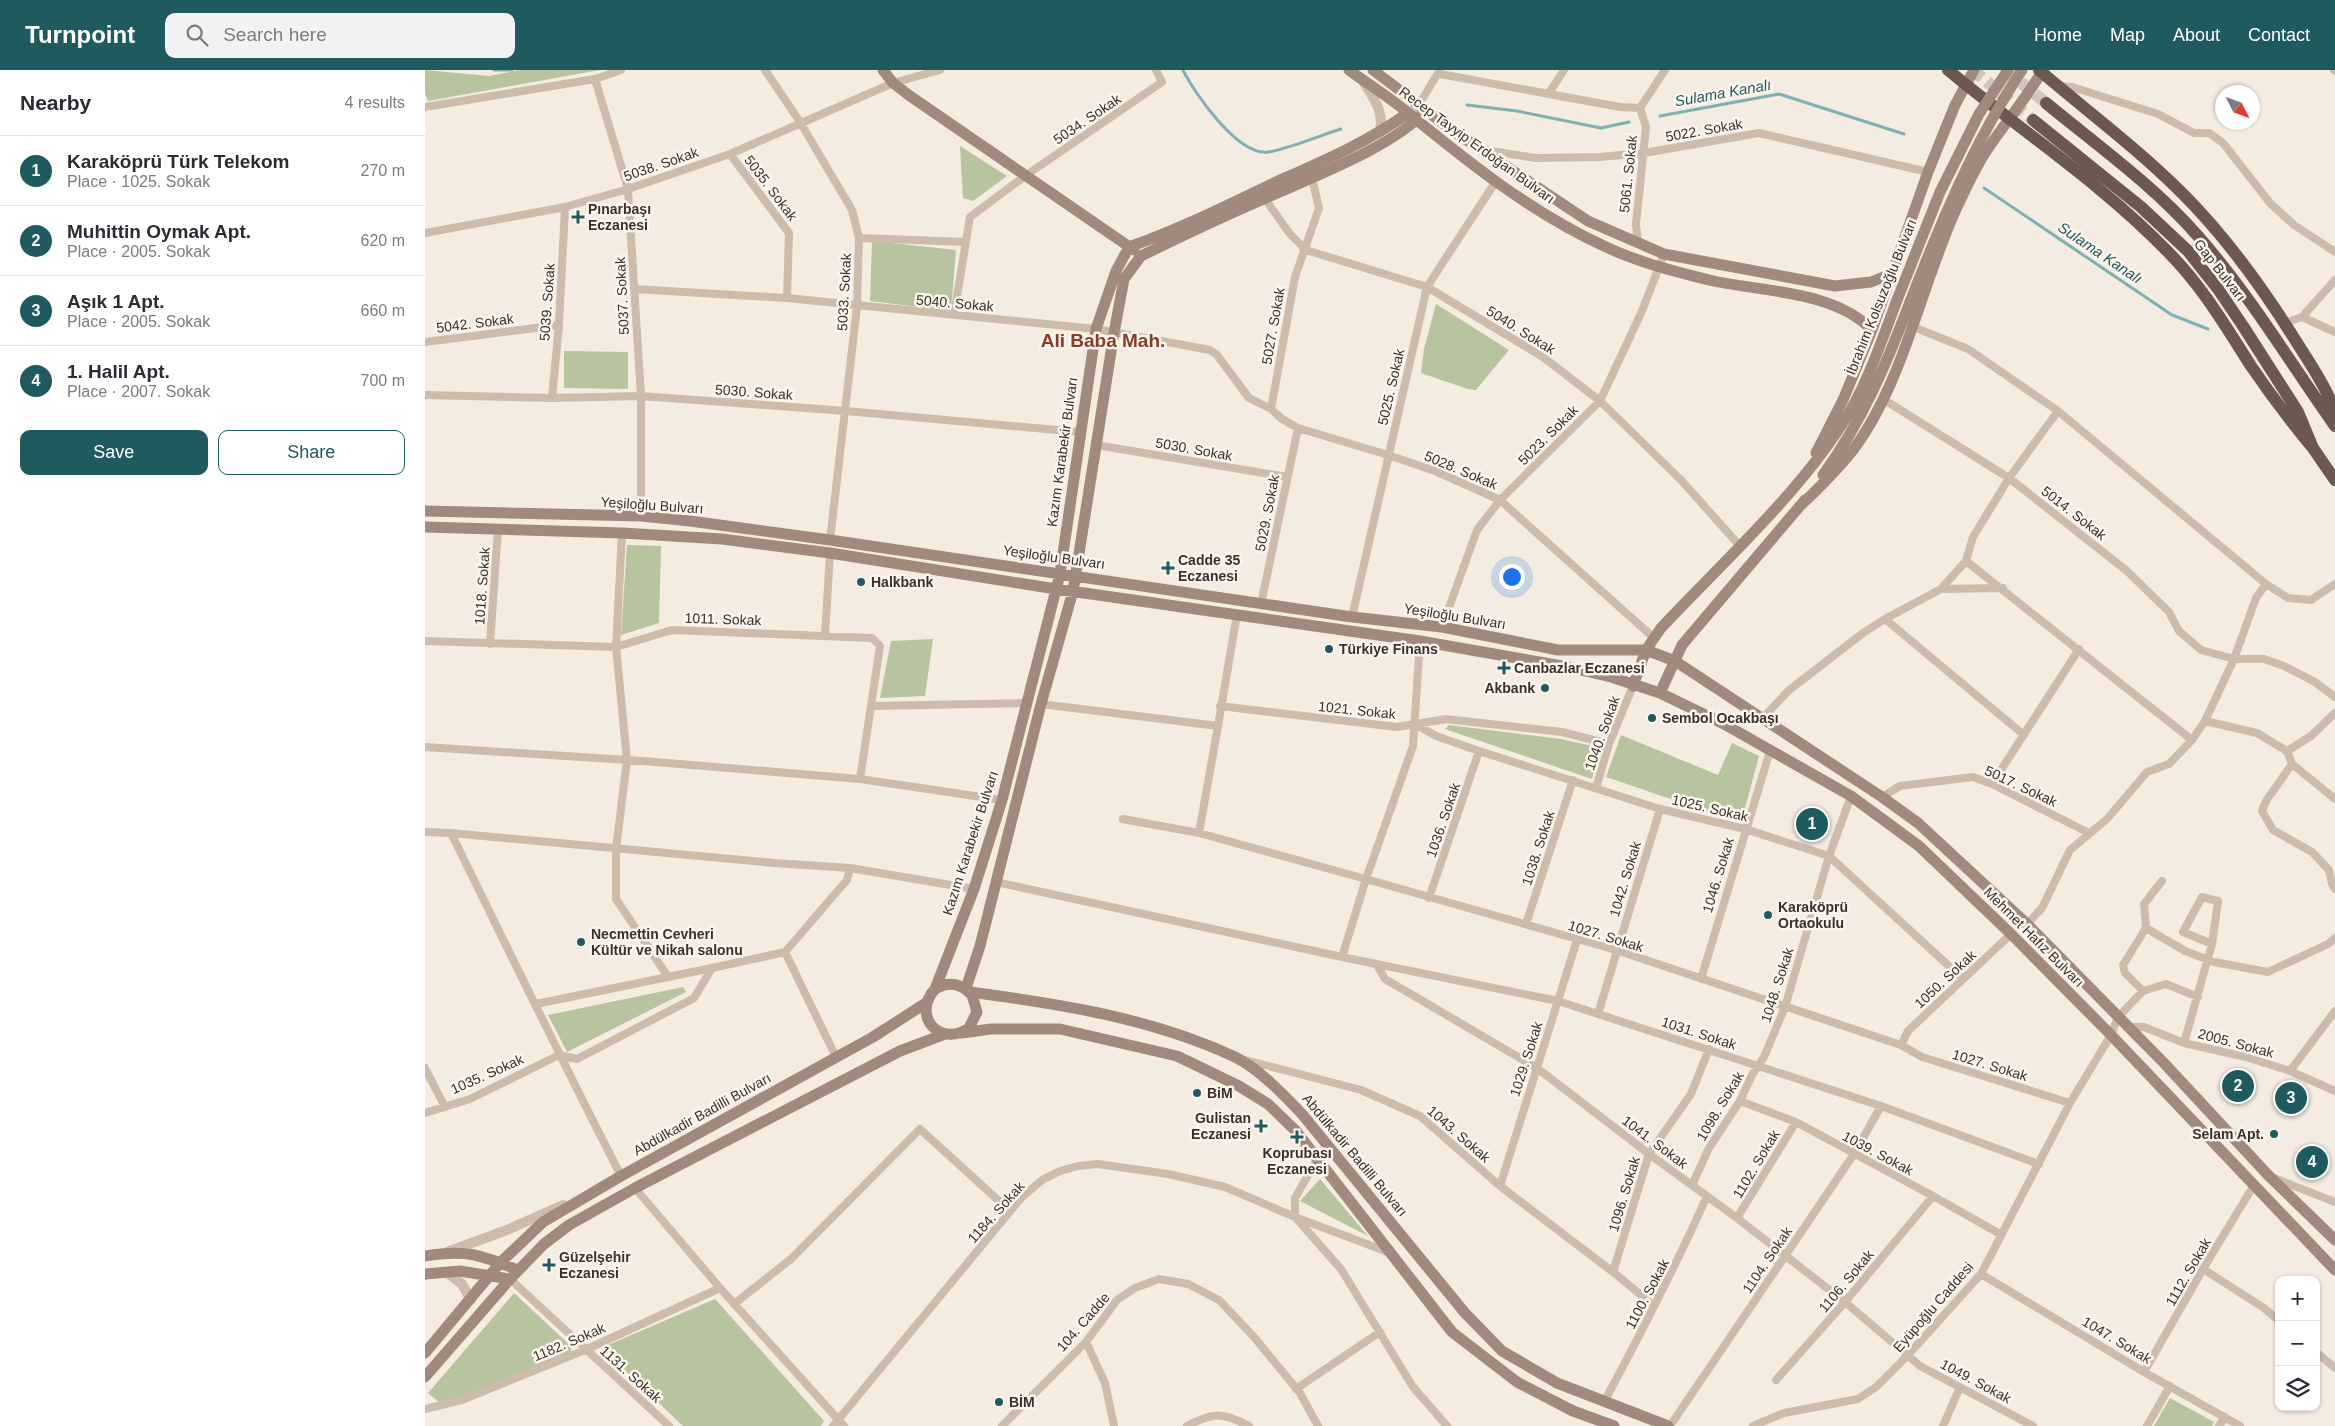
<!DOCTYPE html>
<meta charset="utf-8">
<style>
:root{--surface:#fff;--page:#f2f2f3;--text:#2b2b33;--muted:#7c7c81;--line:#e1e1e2;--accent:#1f5a5e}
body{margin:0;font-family:Helvetica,sans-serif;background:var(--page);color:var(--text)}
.controls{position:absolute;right:15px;bottom:15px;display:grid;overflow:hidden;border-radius:10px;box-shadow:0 1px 4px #0004}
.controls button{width:45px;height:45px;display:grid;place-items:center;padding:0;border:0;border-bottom:1px solid var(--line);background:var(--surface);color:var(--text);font:25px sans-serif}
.compass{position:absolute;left:1790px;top:15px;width:45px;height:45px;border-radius:50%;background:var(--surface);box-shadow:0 1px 4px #0004;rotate:132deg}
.you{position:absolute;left:1086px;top:506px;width:18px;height:18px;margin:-12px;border:4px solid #fff;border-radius:50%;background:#1a73e8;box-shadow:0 0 0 8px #1a73e833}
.badge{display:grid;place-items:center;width:32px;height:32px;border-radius:50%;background:var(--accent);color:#fff;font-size:16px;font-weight:700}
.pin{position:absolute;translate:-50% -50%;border:2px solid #fff;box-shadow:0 1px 5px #0006}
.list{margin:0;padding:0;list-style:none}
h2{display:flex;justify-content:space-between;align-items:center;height:65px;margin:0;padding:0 20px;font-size:21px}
h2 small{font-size:16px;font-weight:400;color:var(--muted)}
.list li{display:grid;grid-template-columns:32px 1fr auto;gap:15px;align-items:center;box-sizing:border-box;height:70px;padding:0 20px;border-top:1px solid var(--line)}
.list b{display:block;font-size:19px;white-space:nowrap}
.list p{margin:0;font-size:16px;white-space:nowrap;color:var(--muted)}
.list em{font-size:16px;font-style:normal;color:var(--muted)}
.actions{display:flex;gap:10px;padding:15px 20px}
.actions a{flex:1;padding:11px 0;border:1px solid var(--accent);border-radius:10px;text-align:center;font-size:18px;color:var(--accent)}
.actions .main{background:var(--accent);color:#fff}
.icon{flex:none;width:28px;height:28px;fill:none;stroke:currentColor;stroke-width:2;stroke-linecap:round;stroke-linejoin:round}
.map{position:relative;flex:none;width:1910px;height:1356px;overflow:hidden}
header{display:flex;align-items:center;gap:30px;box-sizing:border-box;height:70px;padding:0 25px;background:var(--accent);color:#fff}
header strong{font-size:24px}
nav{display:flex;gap:28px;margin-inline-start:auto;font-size:18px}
.search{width:350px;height:45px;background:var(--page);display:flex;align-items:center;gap:12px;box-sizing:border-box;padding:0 18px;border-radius:10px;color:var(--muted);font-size:19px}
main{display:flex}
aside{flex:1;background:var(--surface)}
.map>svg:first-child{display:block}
.green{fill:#b8c4a0}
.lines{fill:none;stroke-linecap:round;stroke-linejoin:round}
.stream{stroke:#7fb0b2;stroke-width:3}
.trunk-tunnel{stroke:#cfc6bd;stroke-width:12;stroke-dasharray:12 6;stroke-linecap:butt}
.minor{stroke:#cdbbac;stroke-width:8}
.tertiary{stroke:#cdbbac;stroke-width:10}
.secondary{stroke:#a18a7d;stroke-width:11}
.trunk{stroke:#6c584f;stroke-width:12}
.secondary-bridge{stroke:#a18a7d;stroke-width:11}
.poi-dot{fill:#1f5a5e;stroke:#fbf5ee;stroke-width:2}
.labels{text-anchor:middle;stroke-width:5;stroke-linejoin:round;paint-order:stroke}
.street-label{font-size:14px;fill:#3b302b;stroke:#fbf5ee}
.poi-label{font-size:14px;font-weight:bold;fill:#3b302b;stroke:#fbf5ee;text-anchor:start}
.water-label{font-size:15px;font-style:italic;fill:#1f5a5e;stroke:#fbf5ee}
.district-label{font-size:19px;font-weight:bold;fill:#8c3b22;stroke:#fbf5ee}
</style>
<header>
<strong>Turnpoint</strong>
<div class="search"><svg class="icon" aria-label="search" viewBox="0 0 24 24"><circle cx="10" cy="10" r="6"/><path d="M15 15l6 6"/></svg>Search here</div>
<nav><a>Home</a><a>Map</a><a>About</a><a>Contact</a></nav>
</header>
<main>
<aside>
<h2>Nearby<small>4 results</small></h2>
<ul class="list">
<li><span class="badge">1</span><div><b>Karaköprü Türk Telekom</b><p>Place · 1025. Sokak</p></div><em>270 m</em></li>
<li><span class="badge">2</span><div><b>Muhittin Oymak Apt.</b><p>Place · 2005. Sokak</p></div><em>620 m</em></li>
<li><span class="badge">3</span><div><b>Aşık 1 Apt.</b><p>Place · 2005. Sokak</p></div><em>660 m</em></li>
<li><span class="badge">4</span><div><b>1. Halil Apt.</b><p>Place · 2007. Sokak</p></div><em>700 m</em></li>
</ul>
<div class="actions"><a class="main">Save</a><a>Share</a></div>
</aside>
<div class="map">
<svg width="1910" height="1356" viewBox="0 0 1910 1356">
<rect width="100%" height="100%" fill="#f4ebe1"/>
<!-- green -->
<path class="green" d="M0,0l64,6 31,-6h80l-172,31 -3,-7z
M535,76l47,30 -34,25 -10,-3z
M447,171l84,9 -5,61 -81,-10z
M1011,234l73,46 -33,40 -8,-1 -47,-16 3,-24z
M139,281l64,1v37l-64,-1z
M202,475l34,1 -2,77 -38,12z
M508,569l-8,57 -45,2 11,-57z
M1024,655l112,14 40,9 -9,31 -147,-50z
M1196,665l97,40 14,-32 27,13 -18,67 -135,-46z
M258,917l3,5 -119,60 -19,-37z
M895,1109l48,57 -68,-35z
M89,1223l58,54 -4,13 -127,44 -13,-11z
M290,1229l109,122 -3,5h-138l-82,-78z
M1745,1328l44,24 -2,4h-58z"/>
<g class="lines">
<!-- stream -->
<path class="stream" d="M69,0h18
M758,0c12,24 55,86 85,82 20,-3 53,-17 73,-23
M1042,35l50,6 84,17 28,-6
M1235,46l119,-22 125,40
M1559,118l188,127 36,14"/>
<!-- trunk-tunnel -->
<path class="trunk-tunnel" d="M1548,0l60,50
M1582,1l39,32"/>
<!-- minor -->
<path class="minor" d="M340,0l35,52 52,88 7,28 -2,69 -27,233
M1909,0l1,1
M1015,4l180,33 20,1
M170,9l33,110 13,207v120
M1634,16l13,1 86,27 36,19h15l14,10 47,60 24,22 41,27
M1124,23l15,-23
M0,37l170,-28 26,-9
M1215,38l25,-38
M983,43l10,-7 22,-36
M1060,80l51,8 64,-1 44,-4 115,-20 169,39
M305,84l59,79 -2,65
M838,126l27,38 16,16 121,37 116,70 57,44 81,79 58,65
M0,163l140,-26 63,-18 102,-35 163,-71 47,-13
M434,168l107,4
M1213,174l-2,-20 10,-97 -6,-19
M209,219l153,9 309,31 114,21 7,5 32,43 22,11 11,10 16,9 90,27 47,16 65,29 154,138
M529,245l16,-98 55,-41 137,-94 -6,-12
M1877,247l33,-37
M1860,253l17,-6 33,15
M1486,256l57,23 90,62 208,173 22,14 23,2 24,-16
M0,272l134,-17
M0,325l127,3 89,-2 205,15 234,21
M127,328l7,-73 6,-118
M1458,329l126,79 118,93 42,41 10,19 22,19 33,9h30l20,7 31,16 20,15
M846,339l24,-132 24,-69 -7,-30
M671,375l191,32
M197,463l-6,114 11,113 -11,89v50l52,78
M1541,491l226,179
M1516,519l62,-1
M836,534l37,-176
M927,547l75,-330 69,-106
M1460,549l139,116
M1017,557l35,-97 23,-30 100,-99 42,-90 22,-57
M400,565l5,-82
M0,571l191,6 56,-17 200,8 8,8 -20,133
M995,571l-7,105 -47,133 250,71 285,95 21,12 148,46
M65,574l8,-115
M616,634l177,22 19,-112
M446,636l156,-3
M795,636l177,21 49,-8 116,13 47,12
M1337,649l26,-28 75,-58 22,-14 56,-30 25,-28 7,-24 36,-59 49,-67
M1780,651l29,-62 22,-61 10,-14
M990,654l21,12 43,15 181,58 85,20 84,27 134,123
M0,677l218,14 217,18 142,21
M1862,681l5,13 -26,37 -4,10 11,19 39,22 17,18 3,14 3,5
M1867,694l43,35
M1567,714l87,-135
M1171,718l13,-44 24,-58
M1457,727l18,-11 73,-9 19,7 97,49
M698,749l76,14 167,46 -24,78
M0,762l26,1 323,30 76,5 124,21
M26,763c56,114 112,230 170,343
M774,763l19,-107
M571,812l346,75 216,44 323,105 158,58
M1004,828l50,-147
M1101,854l47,-144
M1602,854l15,-16 28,-58 37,-31 40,-47 22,-8 23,-24 13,-19 52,12 30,18 24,-15 24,-23
M1721,858l39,23 29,11 54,10 60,-28 7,-6
M360,882l51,105
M952,895l8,14 152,89 112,86 88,64 108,84 75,64 113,60
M1276,909l69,-228
M1718,921l-18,-18 -2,-8 23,-37 -2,-24 18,-23
M111,934l176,-36
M1173,944l62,-205
M1703,957h16l40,16 62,14 44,14 45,20
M1759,973l28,-99 6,-43 -16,-4 -19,35 29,12
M1476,975l7,-14 103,-97
M820,990l116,30 59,26 80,70 113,86 40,33
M0,998l20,39
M1865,1001l45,-60
M1315,1031l56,21 137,74 67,38
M0,1043l45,-14 89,-44 18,4 117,-61 18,-30 73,-16 62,-72 3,-12
M893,1088l-23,40v19l46,52 72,118 34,39
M1849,1108l61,24
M1267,1115l17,-37 31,-47 12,-26 12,-18 21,-50 44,-151 22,-60
M1075,1116l77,-246
M210,1118l85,100 124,138
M1312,1148l59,-96
M1778,1199l61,39 15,13
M1188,1202l36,-118 42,-60 18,-45
M1556,1204l163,98 96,54
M85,1209l159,147
M309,1234l57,-45 129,-130 90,82
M661,1272l19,41 9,43
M1891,1282l19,16
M1719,1302l59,-103 51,-84
M1351,1310l69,-78 88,-106
M871,1319l84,-57
M1179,1332c36,-67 72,-136 103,-206
M0,1339l37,-9 123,-50 135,-62
M408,1356l188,-228 21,-18 18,-9 18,-5 20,-2 70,10 57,13 70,30 93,35
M577,1356l84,-84 31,-42 18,-12 24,-9 29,5 31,16 35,37 46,56 18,33
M762,1356c26,-14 36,-14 62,0
M1245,1356l184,-272 27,-48
M1328,1356l31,-13 74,-14 18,-12 32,-32 73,-81 89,-171 41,-68 7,-18 25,-26 23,-7 32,13
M1518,1356l17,-39
M1722,1356l23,-40
M1794,1356l6,-9"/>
<!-- tertiary -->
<path class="tertiary" d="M938,11c10,16 23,33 16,52
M22,1182l60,-22 56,-25
M21,1202l16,12 9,16"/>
<!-- secondary -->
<path class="secondary" d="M458,0l10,13 17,13 224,154
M924,0c19,14 40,27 58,42 61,50 125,101 197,134 33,16 70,25 105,34 52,12 125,10 163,50
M948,0l80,61 135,90 76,33 171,32 36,-4 20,-8
M1391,383l27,-53 29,-70 56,-158 27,-67 19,-35
M1398,405c40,-55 63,-110 87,-173
M1376,435c18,-17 36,-35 52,-55 51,-68 68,-165 104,-243 10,-20 19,-42 32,-60 18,-26 38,-50 54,-77
M0,441l216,5 49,5 140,19 522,77 90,10 116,23h88l29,11 207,136 36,26 109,101 136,138 105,113 67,65
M0,457l197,6 100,6 108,14 226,36 364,52 148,26 43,10 49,16 64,31 127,72 68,50 92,88 100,101 224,235
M1208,616l13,-36 15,-22c60,-64 132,-129 180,-202 25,-38 40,-83 56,-126
M1235,623l22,-48 123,-145
M541,918l14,-42 61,-242 32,-113 41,-258 10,-54 17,-23c41,-20 83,-40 125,-58 44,-20 129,-52 159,-87
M510,919c14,-8 26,-6 37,6l5,17 -8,16c-29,20 -58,-12 -34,-39l39,-100 28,-89 58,-226 36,-245 20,-58 13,-24c51,-18 99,-42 147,-65 45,-20 92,-40 132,-69
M545,922c90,12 182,26 265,65 23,11 49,38 67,57l163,199 37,38 55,32 111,43
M537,963l29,-4h69l117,27 62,30 29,18 27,26 157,202 65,50 56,29 41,15
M0,1186c41,-7 56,-1 93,14
M0,1204l35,-3 50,8 34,-35 25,-19 66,-37 265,-137 45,-17
M0,1283l75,-90 43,-41 78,-46 252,-139 53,-34
M0,1307l85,-98"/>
<!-- trunk -->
<path class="trunk" d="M1523,0c73,61 155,114 221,183 33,33 57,74 82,113 19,28 40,56 62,82
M1614,0c48,41 99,79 144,124 43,43 79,93 111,144 15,24 31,47 41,73
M1621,33c51,42 107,82 151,132 53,60 92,126 138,191
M1608,50l108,87 47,44 30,38 25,37 55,86 15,36 22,32"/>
<!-- secondary-bridge -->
<path class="secondary-bridge" d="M1472,230l43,-108 39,-78 29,-44
M1485,232c31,-80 64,-160 112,-232"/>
</g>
<!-- markers -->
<g class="poi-dot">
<path d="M150.5 139.5h5v5h5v5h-5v5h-5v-5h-5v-5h5z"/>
<path d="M740.5 490.5h5v5h5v5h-5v5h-5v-5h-5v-5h5z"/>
<circle cx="436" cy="512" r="5"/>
<circle cx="904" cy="579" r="5"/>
<path d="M1076.5 590.5h5v5h5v5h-5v5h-5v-5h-5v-5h5z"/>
<circle cx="1120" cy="618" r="5"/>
<circle cx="1227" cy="648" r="5"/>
<circle cx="1343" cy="845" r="5"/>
<circle cx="156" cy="872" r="5"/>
<circle cx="772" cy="1023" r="5"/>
<path d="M833.5 1048.5h5v5h5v5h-5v5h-5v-5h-5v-5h5z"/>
<circle cx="1849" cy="1064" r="5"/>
<path d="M869.5 1059.5h5v5h5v5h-5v5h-5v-5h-5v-5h5z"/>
<path d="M121.5 1187.5h5v5h5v5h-5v5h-5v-5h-5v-5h5z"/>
<circle cx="574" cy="1332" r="5"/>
</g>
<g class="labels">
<!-- street labels -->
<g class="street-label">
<text transform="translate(662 49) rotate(-34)" y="5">5034. Sokak</text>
<text transform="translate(1279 60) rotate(-10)" y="5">5022. Sokak</text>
<text transform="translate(1052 75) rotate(36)" y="5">Recep Tayyip Erdoğan Bulvarı</text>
<text transform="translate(236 94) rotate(-19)" y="5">5038. Sokak</text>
<text transform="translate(1203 104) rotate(-84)" y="5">5061. Sokak</text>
<text transform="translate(346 118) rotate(53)" y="5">5035. Sokak</text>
<text transform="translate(1795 200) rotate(52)" y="5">Gap Bulvarı</text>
<text transform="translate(419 222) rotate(-87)" y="5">5033. Sokak</text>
<text transform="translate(197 226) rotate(-93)" y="5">5037. Sokak</text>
<text transform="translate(1456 227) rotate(-68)" y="5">İbrahim Kolsuzoğlu Bulvarı</text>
<text transform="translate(122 232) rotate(-86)" y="5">5039. Sokak</text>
<text transform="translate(530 233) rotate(5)" y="5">5040. Sokak</text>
<text transform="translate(50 253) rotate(-7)" y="5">5042. Sokak</text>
<text transform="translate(848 256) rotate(-80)" y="5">5027. Sokak</text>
<text transform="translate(1096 260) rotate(32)" y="5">5040. Sokak</text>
<text transform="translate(966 317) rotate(-77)" y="5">5025. Sokak</text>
<text transform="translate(329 322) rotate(4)" y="5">5030. Sokak</text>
<text transform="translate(1123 365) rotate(-45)" y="5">5023. Sokak</text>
<text transform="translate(769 379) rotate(10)" y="5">5030. Sokak</text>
<text transform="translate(637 382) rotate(-82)" y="5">Kazım Karabekir Bulvarı</text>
<text transform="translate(1036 400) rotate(23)" y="5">5028. Sokak</text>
<text transform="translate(227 435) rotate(4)" y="5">Yeşiloğlu Bulvarı</text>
<text transform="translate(842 443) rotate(-79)" y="5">5029. Sokak</text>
<text transform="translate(1649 443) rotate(38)" y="5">5014. Sokak</text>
<text transform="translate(629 487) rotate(8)" y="5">Yeşiloğlu Bulvarı</text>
<text transform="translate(57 516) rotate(-86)" y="5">1018. Sokak</text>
<text transform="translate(1030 546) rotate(9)" y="5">Yeşiloğlu Bulvarı</text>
<text transform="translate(298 549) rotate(2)" y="5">1011. Sokak</text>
<text transform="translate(932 640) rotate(6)" y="5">1021. Sokak</text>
<text transform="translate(1177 663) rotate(-70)" y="5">1040. Sokak</text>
<text transform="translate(1596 716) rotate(25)" y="5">5017. Sokak</text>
<text transform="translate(1285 738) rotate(13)" y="5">1025. Sokak</text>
<text transform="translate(1018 750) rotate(-71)" y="5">1036. Sokak</text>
<text transform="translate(545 773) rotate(-72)" y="5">Kazım Karabekir Bulvarı</text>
<text transform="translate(1113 778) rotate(-72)" y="5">1038. Sokak</text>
<text transform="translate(1293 805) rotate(-73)" y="5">1046. Sokak</text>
<text transform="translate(1200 809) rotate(-73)" y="5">1042. Sokak</text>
<text transform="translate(1181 866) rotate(17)" y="5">1027. Sokak</text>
<text transform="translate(1609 867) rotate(45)" y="5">Mehmet Hafız Bulvarı</text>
<text transform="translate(1520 909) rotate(-43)" y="5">1050. Sokak</text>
<text transform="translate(1352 915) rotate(-72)" y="5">1048. Sokak</text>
<text transform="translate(1274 963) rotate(18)" y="5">1031. Sokak</text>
<text transform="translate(1811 973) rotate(15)" y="5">2005. Sokak</text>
<text transform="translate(1101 989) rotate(-72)" y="5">1029. Sokak</text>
<text transform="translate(1565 995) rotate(17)" y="5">1027. Sokak</text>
<text transform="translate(62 1004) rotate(-24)" y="5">1035. Sokak</text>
<text transform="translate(1295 1036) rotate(-59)" y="5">1098. Sokak</text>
<text transform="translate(277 1044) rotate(-29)" y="5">Abdülkadir Badilli Bulvarı</text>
<text transform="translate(1034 1064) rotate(41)" y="5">1043. Sokak</text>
<text transform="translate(1230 1072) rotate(37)" y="5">1041. Sokak</text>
<text transform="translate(1453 1083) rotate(28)" y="5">1039. Sokak</text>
<text transform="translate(930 1085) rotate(50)" y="5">Abdülkadir Badilli Bulvarı</text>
<text transform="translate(1331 1094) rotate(-59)" y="5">1102. Sokak</text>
<text transform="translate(1199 1124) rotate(-73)" y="5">1096. Sokak</text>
<text transform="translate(571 1142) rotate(-48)" y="5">1184. Sokak</text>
<text transform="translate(1342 1190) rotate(-56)" y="5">1104. Sokak</text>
<text transform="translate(1763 1202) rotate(-60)" y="5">1112. Sokak</text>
<text transform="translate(1421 1211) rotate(-50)" y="5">1106. Sokak</text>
<text transform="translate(1222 1224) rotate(-62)" y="5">1100. Sokak</text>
<text transform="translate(1508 1237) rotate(-49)" y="5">Eyüpoğlu Caddesi</text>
<text transform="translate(658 1252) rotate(-49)" y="5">104. Cadde</text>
<text transform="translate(1692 1270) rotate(31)" y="5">1047. Sokak</text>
<text transform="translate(144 1272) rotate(-23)" y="5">1182. Sokak</text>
<text transform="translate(206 1304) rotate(42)" y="5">1131. Sokak</text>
<text transform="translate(1551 1311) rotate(28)" y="5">1049. Sokak</text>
</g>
<!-- poi labels -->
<g class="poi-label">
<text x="163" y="144">Pınarbaşı<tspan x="163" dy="16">Eczanesi</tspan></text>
<text x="753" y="495">Cadde 35<tspan x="753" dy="16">Eczanesi</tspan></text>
<text x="446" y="517">Halkbank</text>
<text x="914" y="584">Türkiye Finans</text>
<text x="1089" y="603">Canbazlar Eczanesi</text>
<text x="1110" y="623" text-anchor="end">Akbank</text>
<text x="1237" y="653">Sembol Ocakbaşı</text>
<text x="1353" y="842">Karaköprü<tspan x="1353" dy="16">Ortaokulu</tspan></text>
<text x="166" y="869">Necmettin Cevheri<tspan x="166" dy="16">Kültür ve Nikah salonu</tspan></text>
<text x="782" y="1028">BiM</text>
<text x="826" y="1053" text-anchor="end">Gulistan<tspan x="826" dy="16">Eczanesi</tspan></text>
<text x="1839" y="1069" text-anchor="end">Selam Apt.</text>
<text x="872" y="1088" text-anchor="middle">Koprubası<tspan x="872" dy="16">Eczanesi</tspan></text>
<text x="134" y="1192">Güzelşehir<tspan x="134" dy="16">Eczanesi</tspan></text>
<text x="584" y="1337">BİM</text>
</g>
<!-- water labels -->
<g class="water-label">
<text transform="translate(1298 23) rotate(-10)" y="5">Sulama Kanalı</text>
<text transform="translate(1675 183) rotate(34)" y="5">Sulama Kanalı</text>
</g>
<!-- district labels -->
<g class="district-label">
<text x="678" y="277">Ali Baba Mah.</text>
</g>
</g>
</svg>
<div class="controls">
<button>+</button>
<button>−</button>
<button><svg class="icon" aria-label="layers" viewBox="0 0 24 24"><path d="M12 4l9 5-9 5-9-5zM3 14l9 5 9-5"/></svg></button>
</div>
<svg class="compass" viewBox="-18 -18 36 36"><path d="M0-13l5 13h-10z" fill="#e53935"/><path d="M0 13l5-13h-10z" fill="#7c7c81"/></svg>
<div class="you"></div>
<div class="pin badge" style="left:1387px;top:754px">1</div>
<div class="pin badge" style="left:1813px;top:1016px">2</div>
<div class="pin badge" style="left:1866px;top:1028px">3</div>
<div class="pin badge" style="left:1887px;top:1092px">4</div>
</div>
</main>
